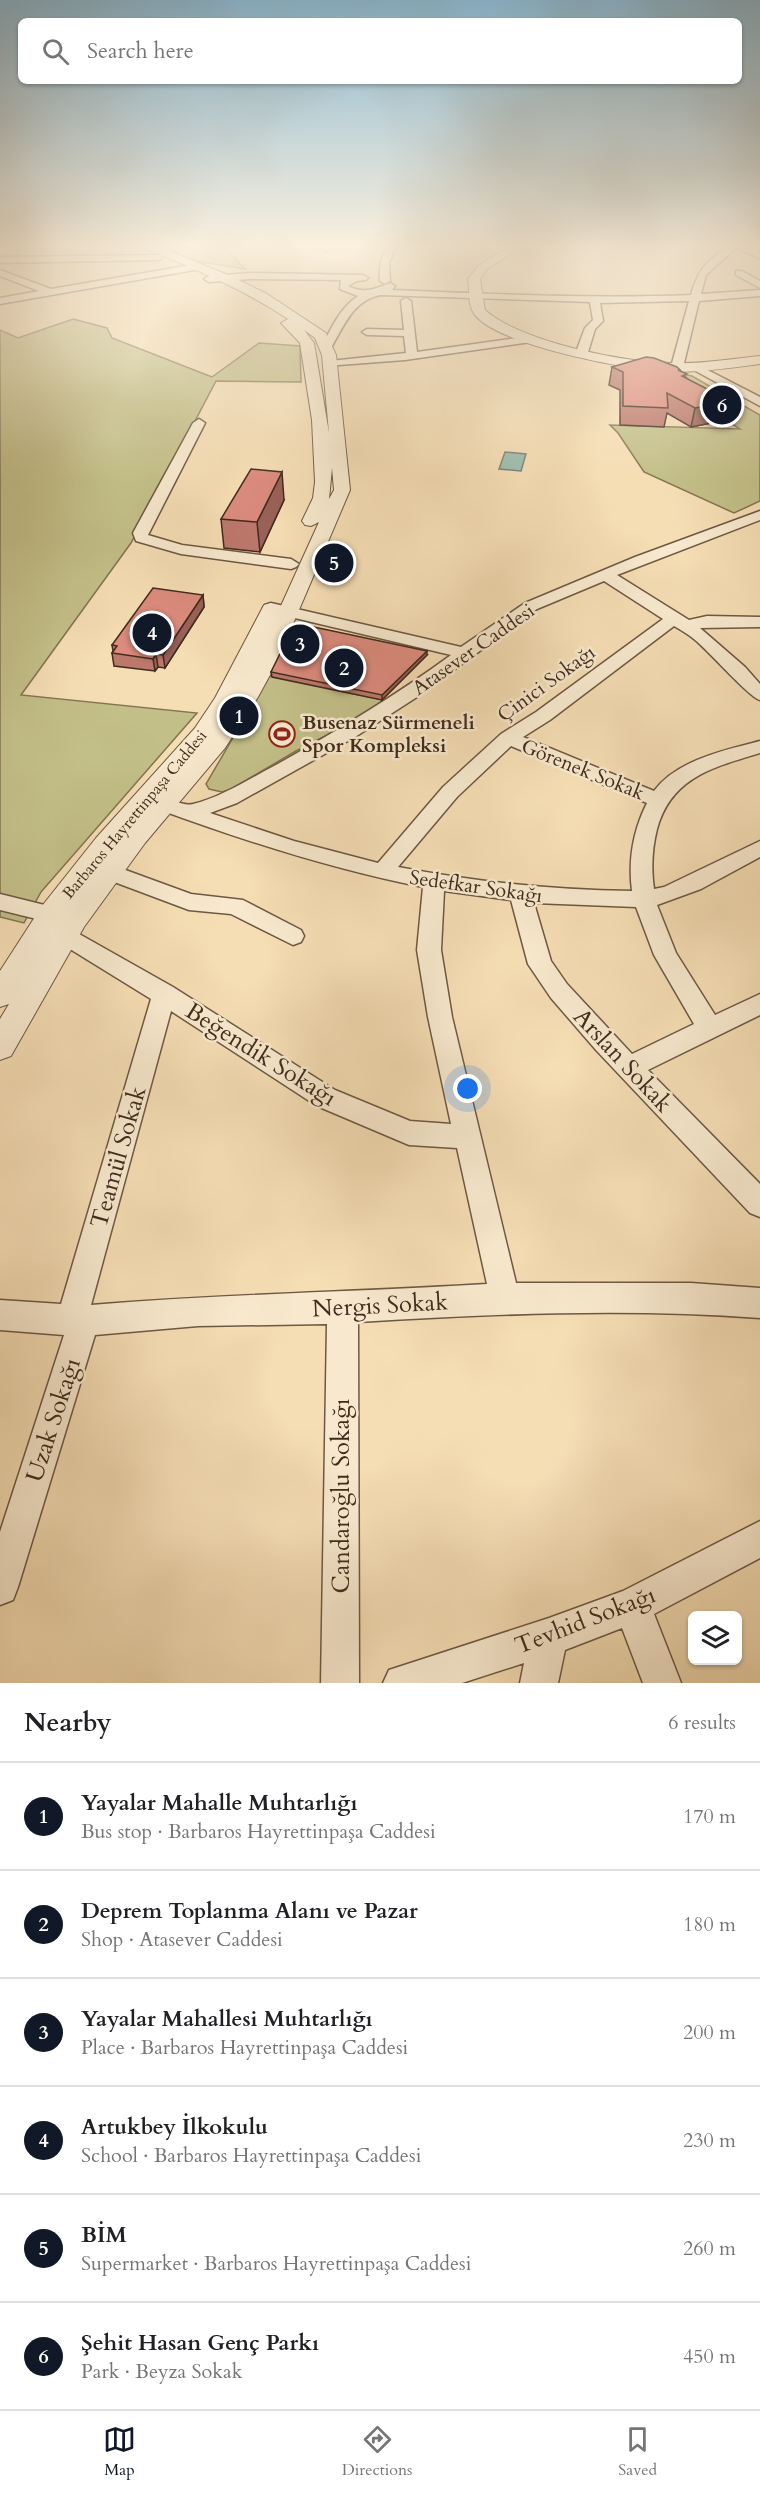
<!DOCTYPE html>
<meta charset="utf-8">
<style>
:root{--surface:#fff;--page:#f6f6f6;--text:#202124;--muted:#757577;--line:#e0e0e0;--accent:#111827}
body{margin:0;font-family:Cardo,serif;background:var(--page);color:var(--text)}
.controls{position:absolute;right:18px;bottom:18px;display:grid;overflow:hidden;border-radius:9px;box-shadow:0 2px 4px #0004}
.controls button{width:54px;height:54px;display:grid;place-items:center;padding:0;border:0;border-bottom:2px solid var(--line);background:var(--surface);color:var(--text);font:30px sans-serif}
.you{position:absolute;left:468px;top:1089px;width:21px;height:21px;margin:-15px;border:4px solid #fff;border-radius:50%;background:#1a73e8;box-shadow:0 0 0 9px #1a73e833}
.badge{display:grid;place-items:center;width:39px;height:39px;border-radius:50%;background:var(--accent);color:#fff;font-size:20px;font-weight:700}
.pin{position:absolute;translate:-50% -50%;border:3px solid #fff;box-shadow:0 2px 6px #0006}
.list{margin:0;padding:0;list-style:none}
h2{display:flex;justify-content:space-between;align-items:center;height:78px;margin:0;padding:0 24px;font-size:26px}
h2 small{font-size:20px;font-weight:400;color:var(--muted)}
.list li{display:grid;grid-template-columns:39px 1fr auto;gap:18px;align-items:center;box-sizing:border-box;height:108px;padding:0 24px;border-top:2px solid var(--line)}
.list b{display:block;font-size:22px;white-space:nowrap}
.list p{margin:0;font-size:20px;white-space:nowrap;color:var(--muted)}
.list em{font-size:20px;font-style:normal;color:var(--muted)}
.icon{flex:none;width:33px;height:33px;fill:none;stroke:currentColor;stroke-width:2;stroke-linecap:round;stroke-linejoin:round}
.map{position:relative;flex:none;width:760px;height:1683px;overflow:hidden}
.search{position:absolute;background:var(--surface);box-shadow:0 2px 4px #0004;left:18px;right:18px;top:18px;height:66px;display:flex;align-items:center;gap:15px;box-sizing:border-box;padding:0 21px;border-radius:9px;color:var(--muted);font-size:22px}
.sheet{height:726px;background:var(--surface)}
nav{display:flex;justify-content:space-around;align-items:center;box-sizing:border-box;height:84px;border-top:2px solid var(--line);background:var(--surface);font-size:16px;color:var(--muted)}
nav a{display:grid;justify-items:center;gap:3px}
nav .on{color:var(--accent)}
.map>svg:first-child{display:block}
.green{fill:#c3bf88;stroke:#827552;stroke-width:1.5}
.water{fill:#9cbcae;stroke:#778274;stroke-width:1.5}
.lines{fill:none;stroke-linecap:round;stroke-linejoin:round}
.minor-casing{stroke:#6d5843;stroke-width:3}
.tertiary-casing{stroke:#6d5843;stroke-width:2}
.minor{fill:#f8e9ce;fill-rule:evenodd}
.tertiary{fill:#f8e9ce;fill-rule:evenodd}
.wall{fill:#bd786c;stroke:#402b1d;stroke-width:1.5}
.shaded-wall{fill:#9a6158;stroke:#402b1d;stroke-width:1.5}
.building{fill:#dc8b7e;stroke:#402b1d;stroke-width:1.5}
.labels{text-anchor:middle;stroke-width:5;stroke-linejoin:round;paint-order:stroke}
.far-street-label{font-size:16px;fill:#402b1d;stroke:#f8e9ce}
.street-label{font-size:20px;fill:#402b1d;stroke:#f8e9ce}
.poi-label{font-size:20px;font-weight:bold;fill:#402b1d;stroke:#f8e9ce;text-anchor:start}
.near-street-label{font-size:24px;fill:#402b1d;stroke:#f8e9ce}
</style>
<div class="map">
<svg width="760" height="1683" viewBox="0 0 760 1683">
<rect width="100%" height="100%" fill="#f5ddb4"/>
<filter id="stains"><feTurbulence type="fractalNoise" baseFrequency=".00333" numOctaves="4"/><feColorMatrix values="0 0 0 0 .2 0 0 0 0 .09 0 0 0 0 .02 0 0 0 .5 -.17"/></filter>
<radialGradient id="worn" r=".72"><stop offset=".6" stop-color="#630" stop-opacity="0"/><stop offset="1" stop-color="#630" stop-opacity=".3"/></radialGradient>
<!-- green -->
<path class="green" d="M156,246h68l21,23 -57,-9z
M73,319l34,9 5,10 100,39 47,-34 41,3 1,36 -85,-1 -85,162 -110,152 176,18 -156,179 -17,31 -24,-6v-587l18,8z
M681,374l11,2 68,39v86l-26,12 -90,-41 -26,-39 -8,-8 130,4 -55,-35z
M269,676l114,24 -24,19 -63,32 -65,38 -9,3 -13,-3 -3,-5z"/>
<!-- water -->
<path class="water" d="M505,452l21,2 -5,17 -22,-2z"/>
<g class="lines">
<!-- minor casing -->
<g class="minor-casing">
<path id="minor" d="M324,246h8l-6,6 -4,-3z
M389,246h8l-8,16 1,19 -5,3 -5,-3c-1,-14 0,-24 9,-35z
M728,246h18l14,6v6l-24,-10 -30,27 -5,19 59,-4v6l-61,5 -16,66 -6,3 -6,-3 18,-66 -89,2 3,18 -8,8 -7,23 -6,3 -6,-3 9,-24 8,-8 -3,-18 -210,-7c-27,6 -35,29 -48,51l-5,3 -5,-3c10,-19 18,-38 36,-50l-18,-7 1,-9 -90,-1 -42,3 -5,-3 5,-3 42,-3 112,2 5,3 -2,2 -9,1 -9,5c16,8 27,3 42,-3l5,3 -3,4c100,4 199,9 299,5 8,-28 15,-32 37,-49z
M161,255v4l-3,1 -158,3v-6z
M197,264l3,1v4l-200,35v-6l39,-7 -39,-15v-6l51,19z
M736,271h6l18,10v7l-24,-13z
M406,298l5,3 6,51 114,-16 5,3 -5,3 -126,18 -79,6v-4l4,-1 76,-8 -2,-17 -37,-1 -5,-3 5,-3 37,1 -3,-29z
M696,364l64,33v9l-68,-37v-4z
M199,419l6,4 -57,112 34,10 109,14 8,5 -3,3 -5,2 -110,-15 -45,-13 -3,-8 60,-110z
M760,511v9l-143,55 72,45 18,-4 53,1v10l-60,1 45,39 15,17v16c-10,-2 -52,-50 -66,-61 -6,-5 -13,-9 -20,-13l-124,94 -27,17 131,54c23,-31 71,-41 106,-50v12c-46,14 -89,24 -103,76 -5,20 -6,39 -3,60l10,-2 96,-46v16l-59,32 -44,16 19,48 39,62 45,-21v21l-112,55 112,114v33l-10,-4 -154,-163 -45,-52 -23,-34 -17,-64 -67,-9 -3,59 11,67 64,266h175l69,5v30c-134,-10 -268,-4 -402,4l1,361h-38l6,-359 -129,2 -103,9 -77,252 -5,13 -13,5v-73l64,-197 -64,-5v-30l61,4 90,-305 -94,-58 -3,-6 3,-6 8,-3 -65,-16v-16l73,18 3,6 -3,6 -8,2 108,61 162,103 75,31 41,3 -23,-107 -11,-67 6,-63c-91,-18 -178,-46 -265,-78l-3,-5 3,-5c13,-3 23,8 35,5 29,-7 56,-25 83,-39 61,-34 119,-69 175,-110l-186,-44 -2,-3 2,-3 6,-2 190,44 64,-44 110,-46zM604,581l59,38 -127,93 -35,22 -58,53 -65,76 -84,-22 -84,-28 27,-10 118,-66 62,-40 120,-88zM511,746l136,57c-14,28 -19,57 -15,88 -79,-1 -156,-9 -234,-24l59,-70zM534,903l102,4 18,48 40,69 -62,30 -65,-70 -16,-23zM171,1011l146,95 92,39 48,3 30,136c-132,8 -264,10 -396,21z
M109,864l82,30 52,6 58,30 3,6 -3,6 -8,3 -62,-31 -42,-4 -88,-33 -3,-5 3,-5z
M760,1521v37l-106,56 27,69h-38l-21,-55 -57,22 -7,33h-38l4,-20 -62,20h-79l6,-13 160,-52 74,-27z"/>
</g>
<!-- tertiary casing -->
<g class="tertiary-casing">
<path id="tertiary" d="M143,246h14l76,31 34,17 59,39 10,22 14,135 -74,174 -18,33 -33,51 -80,95 -61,84 -73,129 -11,4v-41l9,-15 -9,3v-36l42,-65 54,-68 99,-110 20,-30 49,-93 7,-2 9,5 39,-86 -8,4 -6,-1 -3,-4 11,-23 2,-16 -3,-62 -12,-77 -19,-20 7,-4c-45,-30 -93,-50 -144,-71zM304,330l11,8 7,17 7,78 -15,-90zM332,468l2,22 -5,9z
M502,246h12v6l-27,17 -7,10 5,31c36,32 140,53 188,53 29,1 58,-4 87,-7v8c-29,4 -58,8 -87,8 -41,-1 -173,-26 -198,-57 -8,-10 -5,-24 -7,-36l11,-14 25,-15z"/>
</g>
<!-- minor -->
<use href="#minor" class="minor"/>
<!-- tertiary -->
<use href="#tertiary" class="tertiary"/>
</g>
<!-- wall -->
<path class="wall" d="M612,367l68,3v1l46,49 -35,7 -24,-14 -3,14 -44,-2v-35l-11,-5z
M284,500l-24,52 -36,-4 -3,-29z
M203,595l1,12 -39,61 -7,-1 -3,4 -41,-5 -2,-13 1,-2 -1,-6z
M427,655l-45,45 -110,-23 -1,-5z"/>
<!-- shaded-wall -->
<path class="shaded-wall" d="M730,401l-4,19 -35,7 4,-19z
M282,472l2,28 -24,52 -3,-30z
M203,595l1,12 -39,61 -2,-13z
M427,651v4l-45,45v-5z
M156,654l2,13 -3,4 -2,-12z"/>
<!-- building -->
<path class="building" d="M646,357l8,1 23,9 3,3h-2l9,4 -5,2 48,25 -35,7 -28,-15 1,15 -45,-2v-34l-11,-5z
M251,469l31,3 -25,50 -36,-3z
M153,588l50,7 -40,60 -7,-1 -3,5 -41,-6 5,-7 -5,-1z
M295,623l132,28 -45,44 -111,-23z"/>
<!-- sky -->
<linearGradient id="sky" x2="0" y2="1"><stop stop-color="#89b7d1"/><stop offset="0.51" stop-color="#faf0dd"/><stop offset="1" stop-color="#faf0dd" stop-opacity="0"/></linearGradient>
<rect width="760" height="481" fill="url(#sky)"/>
<!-- icons -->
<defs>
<g id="stadium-ring" transform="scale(1.35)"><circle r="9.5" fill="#f8e9ce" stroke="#8f2418" stroke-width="1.5"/><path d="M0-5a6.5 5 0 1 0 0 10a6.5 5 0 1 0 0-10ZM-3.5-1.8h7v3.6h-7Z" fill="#8f2418"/></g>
</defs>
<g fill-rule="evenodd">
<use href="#stadium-ring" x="282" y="734"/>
</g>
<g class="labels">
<!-- far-street labels -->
<g class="far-street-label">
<text transform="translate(134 814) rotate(-50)" y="6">Barbaros Hayrettinpaşa Caddesi</text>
</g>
<!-- street labels -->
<g class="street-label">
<text transform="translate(473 649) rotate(-35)" y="7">Atasever Caddesi</text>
<text transform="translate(546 683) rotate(-36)" y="7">Çinici Sokağı</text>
<text transform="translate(583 769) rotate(22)" y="7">Görenek Sokak</text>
<text transform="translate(476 886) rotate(8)" y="7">Sedefkar Sokağı</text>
</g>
<!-- poi labels -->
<g class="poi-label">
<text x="302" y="729">Busenaz Sürmeneli<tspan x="302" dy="23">Spor Kompleksi</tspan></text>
</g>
<!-- near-street labels -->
<g class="near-street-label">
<text transform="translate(261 1054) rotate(32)" y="8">Beğendik Sokağı</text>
<text transform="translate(623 1060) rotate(47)" y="8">Arslan Sokak</text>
<text transform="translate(118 1157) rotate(-74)" y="8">Teamül Sokak</text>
<text transform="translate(380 1305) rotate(-3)" y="8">Nergis Sokak</text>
<text transform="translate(53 1420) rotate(-72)" y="8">Uzak Sokağı</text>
<text transform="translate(341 1496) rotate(-90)" y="8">Candaroğlu Sokağı</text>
<text transform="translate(585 1620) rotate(-21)" y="8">Tevhid Sokağı</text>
</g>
</g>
<rect width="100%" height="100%" filter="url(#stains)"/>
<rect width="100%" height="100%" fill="url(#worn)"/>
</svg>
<div class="controls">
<button><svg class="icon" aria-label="layers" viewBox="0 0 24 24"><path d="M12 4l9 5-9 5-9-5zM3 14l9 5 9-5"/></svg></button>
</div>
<div class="you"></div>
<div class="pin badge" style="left:239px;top:716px">1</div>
<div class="pin badge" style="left:344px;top:668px">2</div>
<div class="pin badge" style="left:300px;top:644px">3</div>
<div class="pin badge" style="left:152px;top:633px">4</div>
<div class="pin badge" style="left:334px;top:563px">5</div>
<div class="pin badge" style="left:722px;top:405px">6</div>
<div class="search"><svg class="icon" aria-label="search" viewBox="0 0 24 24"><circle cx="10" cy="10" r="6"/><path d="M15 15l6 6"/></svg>Search here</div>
</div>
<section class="sheet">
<h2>Nearby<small>6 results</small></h2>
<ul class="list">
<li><span class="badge">1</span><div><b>Yayalar Mahalle Muhtarlığı</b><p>Bus stop · Barbaros Hayrettinpaşa Caddesi</p></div><em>170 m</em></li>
<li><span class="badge">2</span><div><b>Deprem Toplanma Alanı ve Pazar</b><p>Shop · Atasever Caddesi</p></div><em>180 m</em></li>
<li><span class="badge">3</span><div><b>Yayalar Mahallesi Muhtarlığı</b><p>Place · Barbaros Hayrettinpaşa Caddesi</p></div><em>200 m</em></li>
<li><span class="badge">4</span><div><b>Artukbey İlkokulu</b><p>School · Barbaros Hayrettinpaşa Caddesi</p></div><em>230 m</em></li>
<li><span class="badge">5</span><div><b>BİM</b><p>Supermarket · Barbaros Hayrettinpaşa Caddesi</p></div><em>260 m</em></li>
<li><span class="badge">6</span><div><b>Şehit Hasan Genç Parkı</b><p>Park · Beyza Sokak</p></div><em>450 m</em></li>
</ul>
</section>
<nav>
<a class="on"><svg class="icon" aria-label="map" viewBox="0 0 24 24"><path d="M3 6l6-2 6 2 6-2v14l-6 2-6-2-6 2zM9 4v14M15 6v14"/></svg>Map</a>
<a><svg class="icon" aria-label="directions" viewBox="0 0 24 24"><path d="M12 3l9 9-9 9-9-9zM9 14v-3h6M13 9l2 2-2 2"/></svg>Directions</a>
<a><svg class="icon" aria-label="saved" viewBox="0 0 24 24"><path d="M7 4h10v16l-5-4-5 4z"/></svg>Saved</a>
</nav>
